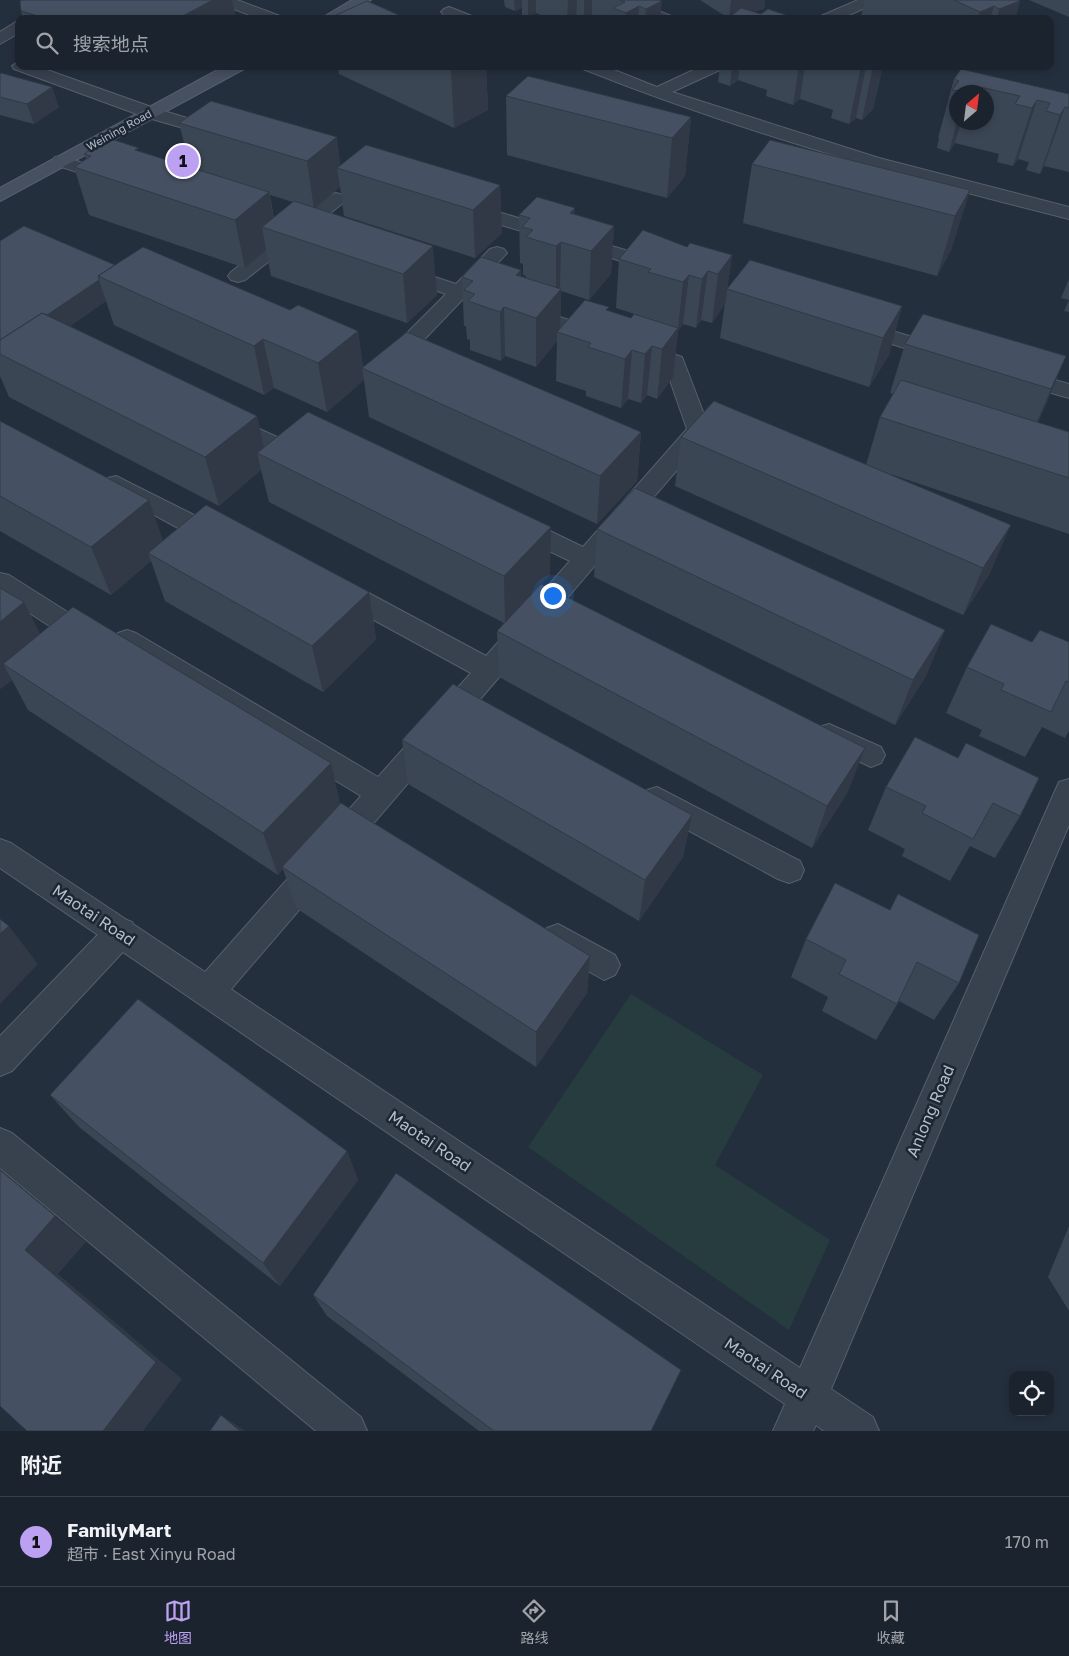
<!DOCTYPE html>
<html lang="zh">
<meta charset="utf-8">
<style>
:root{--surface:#1b232e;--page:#242b36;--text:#f1f3f6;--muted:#a0a4aa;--line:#39404a;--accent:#bca0f2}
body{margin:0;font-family:"Golos Text","Noto Sans SC",sans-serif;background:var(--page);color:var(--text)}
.controls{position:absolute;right:15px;bottom:15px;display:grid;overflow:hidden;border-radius:10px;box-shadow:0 2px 8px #0003}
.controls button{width:45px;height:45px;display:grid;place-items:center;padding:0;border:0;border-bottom:1px solid var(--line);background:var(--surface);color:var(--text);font:25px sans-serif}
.compass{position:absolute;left:949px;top:85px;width:45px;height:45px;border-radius:50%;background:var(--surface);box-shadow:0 2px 8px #0003;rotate:28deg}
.you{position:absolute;left:552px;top:595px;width:18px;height:18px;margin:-12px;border:4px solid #fff;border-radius:50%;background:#1a73e8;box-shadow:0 0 0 8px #1a73e833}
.badge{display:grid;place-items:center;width:32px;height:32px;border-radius:50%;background:var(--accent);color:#111;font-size:16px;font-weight:700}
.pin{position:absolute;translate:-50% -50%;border:2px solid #fff;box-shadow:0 1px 5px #0006}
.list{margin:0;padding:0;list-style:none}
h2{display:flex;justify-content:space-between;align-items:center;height:65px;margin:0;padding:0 20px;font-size:21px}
h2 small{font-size:16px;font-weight:400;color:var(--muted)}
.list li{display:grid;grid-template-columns:32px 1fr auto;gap:15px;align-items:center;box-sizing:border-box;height:90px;padding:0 20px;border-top:1px solid var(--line)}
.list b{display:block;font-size:19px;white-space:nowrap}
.list p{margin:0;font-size:16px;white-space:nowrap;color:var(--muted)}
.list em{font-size:16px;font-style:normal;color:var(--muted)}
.icon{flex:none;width:28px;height:28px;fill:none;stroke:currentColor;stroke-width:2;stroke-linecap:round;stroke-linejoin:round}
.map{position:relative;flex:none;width:1069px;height:1431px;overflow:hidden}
.search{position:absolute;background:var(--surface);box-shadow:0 2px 8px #0003;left:15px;right:15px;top:15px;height:55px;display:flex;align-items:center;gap:12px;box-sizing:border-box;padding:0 18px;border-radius:10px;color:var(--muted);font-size:19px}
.sheet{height:155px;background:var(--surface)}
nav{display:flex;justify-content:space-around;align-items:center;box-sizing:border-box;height:70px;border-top:1px solid var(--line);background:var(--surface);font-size:14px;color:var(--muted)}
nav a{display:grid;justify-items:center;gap:2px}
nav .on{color:var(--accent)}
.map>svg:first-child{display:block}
.green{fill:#263c3f}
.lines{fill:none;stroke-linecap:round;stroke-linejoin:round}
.minor-casing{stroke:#565f6c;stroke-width:2}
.tertiary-casing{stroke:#565f6c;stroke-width:2}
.secondary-casing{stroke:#565f6c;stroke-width:2}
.minor{fill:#38414e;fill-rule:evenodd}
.tertiary{fill:#38414e;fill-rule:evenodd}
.secondary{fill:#465061;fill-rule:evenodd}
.wall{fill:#3b4654;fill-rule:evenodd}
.shaded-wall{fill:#303945}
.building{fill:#455162;stroke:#303945}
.labels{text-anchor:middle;stroke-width:5;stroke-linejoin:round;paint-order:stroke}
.far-street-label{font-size:11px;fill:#b4bcc9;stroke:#1d2633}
.near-street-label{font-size:16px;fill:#b4bcc9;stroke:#1d2633}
</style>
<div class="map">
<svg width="1069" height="1431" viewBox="0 0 1069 1431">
<rect width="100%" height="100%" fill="#242f3e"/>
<!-- green -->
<path class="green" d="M631,994l132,81 -48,90 115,75 -41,90 -261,-183z"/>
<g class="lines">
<!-- minor casing -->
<g class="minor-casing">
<path id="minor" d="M215,0h22l43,16 3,3h-23l-42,-16z
M611,0h21l39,16 3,3h-22l-38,-16z
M858,0h21l-3,3 -36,16h-22l3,-3z
M449,7l23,9 3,3c-12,0 -26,3 -34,-7l3,-3z
M19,20v13l-19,11v-12z
M581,66h23l53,21 45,-21h22l-2,3 -50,23 207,66 190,49v12c-164,-41 -328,-87 -486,-150z
M61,156l57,18 3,4 -3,4 -6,1 -57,-18 -3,-4 3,-4z
M336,193l7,2 2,4 -2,4 -98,77 -7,2 -7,-2 -3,-4 3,-4 98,-77z
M497,247l7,2 3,4 -34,36 133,43 3,5 -3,5 -7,1 -7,-1 -129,-43 -46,48 -7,1 -7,-1 -4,-5 4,-5 43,-43 -53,-18 -3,-4 3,-4h14l49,16 34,-35z
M640,343l42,14 28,73 -3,5 -487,567 -11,4 -11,-4 -5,-11 5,-11 163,-184 -243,-149 -4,-7 4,-7 9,-3 9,3 242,144 93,-104 -141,-77 -4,-7 4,-7 9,-2 9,2 138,74 84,-95 -63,-30 -3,-6 3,-6 9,-3 9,3 58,28 104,-118 -22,-63 -32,-11 -4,-5 4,-5z
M228,415l67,30 3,5 -3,5 -8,3 -8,-3 -59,-28 -3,-5 3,-5z
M116,476l82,41 3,6 -3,6 -9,2 -9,-2 -72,-39 -4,-6 4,-6z
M0,573l9,2 68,43 4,7 -4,7 -9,3 -9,-3 -59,-38z
M829,724l52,23 4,8 -4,8 -10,4 -52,-24 -4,-8 4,-8z
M657,787l143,74 4,9 -4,9 -11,4 -11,-4 -131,-71 -4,-9 4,-9z
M121,918l11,4 5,10 -5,10 -120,129 -12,5v-40l110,-114z
M558,924l57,31 5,10 -5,10 -11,5 -57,-32 -5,-10 5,-10z
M0,1128l12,5 349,284 6,14h-51l-316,-263z"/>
</g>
<!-- tertiary casing -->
<g class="tertiary-casing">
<path id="tertiary" d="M19,61v5h17l121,43 67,20 3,4 -3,4 -6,1 -73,-21 -131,-48 -2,-3z
M465,202l200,60 3,4 -3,4h-14l-193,-58 -2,-4 2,-4z
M857,321l94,27 3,5 -3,5 -8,2 -93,-29 -3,-4 3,-4z
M1017,369l52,15v14l-60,-17 -3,-5 3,-5z
M1069,779v46l-238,564 42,28 6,14h-55l-8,-6 -3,6h-40l12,-27 -785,-536v-29l11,4 789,525 255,-577 4,-9z"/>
</g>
<!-- secondary casing -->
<g class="secondary-casing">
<path id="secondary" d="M352,0h19l-31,19h-20z
M225,66h21l-2,3 -244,132v-13z"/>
</g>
<!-- minor -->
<use href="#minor" class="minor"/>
<!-- tertiary -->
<use href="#tertiary" class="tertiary"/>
<!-- secondary -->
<use href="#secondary" class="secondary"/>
</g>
<!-- wall -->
<path class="wall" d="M22,0h210l4,19h-213l-2,-8z
M504,0h155l1,19h-109l-15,-6 -8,4 -6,-2v-7l-7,3 -10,-4z
M700,0h65l-1,9 -11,3 8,2 25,1 -1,4h-58l1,-1z
M865,0h153l2,1 -5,18h-151l-3,-2z
M1029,0h40v17z
M100,66h52l-5,1 -30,2z
M338,66h148l2,44 -34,18 -115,-54z
M720,66h163l-10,43 -11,11 -6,-2 -7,6 -18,-6 2,-8 -33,-11 -7,6 -27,-9 1,-6 -29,-10 -8,6 -12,-4z
M0,74l59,33 -25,17 -34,-9z
M954,79l115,15v78l-25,-6 -4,8 -14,-4 3,-8 -11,-3 -5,7 -16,-4 2,-8 -44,-11 -6,9 -12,-4 2,-10h-1zM956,92h30v30h-30z
M506,96l185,21 -6,59 -18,22 -160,-43z
M179,123l162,42 159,20 2,48 -27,25 -131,-42 -4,-29 -25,21 122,87 -30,28 -136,-47 -5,-26 -21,18 -156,-53 -15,-48 12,-8 -2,-5 56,-2 50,15zM270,195l23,7 -19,16z
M752,164l218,26 -19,60 -14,26 -194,-53z
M575,208l-1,6 40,12 -3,48 -22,26 -28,-9 -1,38 49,-18 22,7 13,-1 -28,-9 3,-49 68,-12 45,8 -7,49 -13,19 -11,-3 -5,8 -13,-4 -5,7 -5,46 -16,22 -10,-4 -6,8 -13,-4 -7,9 -35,-12v-5l-30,-10 1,-40 -21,26 -31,-11 -4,5 -31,-11v-10l-3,-1 -1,-13h-2l-2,-49 59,-7v6l5,2v-2l-3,-1v-11l-3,-1 -1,-48z
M0,241l115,24 175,45 68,21 5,36 278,65 -4,49 -40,43 -228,-107 -5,-37 -37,32 -53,-24 -10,7 -150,-70 -8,-24 -36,25 187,90 7,32 286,127 -9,9 307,208 -36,56 -313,-171 -2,-46 7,-8 -235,-121 -8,-32 -42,36 -210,-109 -9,-21z
M1069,279v33l-5,-1 5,-11 -8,-2z
M727,289l175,17 -13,49 -20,32 -149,-49z
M905,344l161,12 -28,66 31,10v102l-179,-60 100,99 -27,42 -288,-129 6,-49 185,28 14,-48 13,-23 -3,-1z
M0,421l163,120 206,51 7,47 -53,53 -158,-91 -14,-40 -40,34 -111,-64z
M597,529l348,101 -19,46 -31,49 -301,-148z
M0,588l40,46 300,170 250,152 -3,37 -51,74 -240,-159 -13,-39 -5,6 -250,-165 -16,-30 -12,9z
M1032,642h37v89l-4,7 -23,-11 -17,30 -46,-21 3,-6 -36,-17 21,-46z
M915,737l105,79 -25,42 -25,-12 -20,35 -48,-25 3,-7 -37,-19 18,-43z
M402,740l290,75 -9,42 -44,64 -231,-137z
M835,883l124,100 -25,37 -35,-19 -23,39 -54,-29 6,-14 -37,-20 15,-38z
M50,1095l297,56 11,29 -78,106 -201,-159z
M1069,1226v85l-21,-34z
M313,1295l338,136h-172l-152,-115z"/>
<!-- shaded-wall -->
<path class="shaded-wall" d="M213,0h19l4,19h-59z
M514,0h8v8l-7,3z
M528,0h8v13l-8,4z
M568,0h9l-1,19h-9z
M584,0h8v19h-8z
M731,0h34l-1,9 -35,9z
M662,1l-2,18h-15l1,-10z
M1020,1l-5,18h-18l2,-10z
M639,6l-1,13h-12v-6z
M994,6l-4,13h-12l2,-7z
M458,66h28l2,44 -34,18 -3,-58z
M732,66h8l-2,14 -8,6z
M799,66h6l-5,33 -7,6z
M861,66h5l-10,52 -7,6z
M873,66h10l-10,43 -11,11z
M971,85l-2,7h-3z
M52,87l7,20 -25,17 -7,-20z
M1037,100l-19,59 -5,7 19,-58z
M1065,107l-21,59 -4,8 20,-59z
M691,117l-6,59 -18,22 5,-60z
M957,122h4l-6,21 -6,9z
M337,137l4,32 -4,-1 3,19 -26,22 -7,-48z
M500,185l2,48 -27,25 -2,-48z
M970,190l-19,60 -14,26 18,-60z
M269,192l7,40 -14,-5 4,23 -21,18 -10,-48z
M575,208l-1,38 -4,-33z
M614,226l-3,48 -22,26 2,-49z
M561,242l-1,48 1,-1 -1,44 -3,-1v9l-21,26v-49l20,-23v-49z
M433,246l4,49 -30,28 -4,-49z
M732,255l-7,49 -13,19 6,-49z
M521,270v43l-5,-38z
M708,271l-7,49 -5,8 6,-49z
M689,275l-6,49 -5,7 -5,46 -16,22 5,-50 16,-21 5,-46z
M99,280l7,21 -89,61 -17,-15z
M902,306l-13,49 -20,32 14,-49z
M504,307l1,49 -4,5 -1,-49z
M358,331l5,37h-1l2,12 -37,32 -9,-49z
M263,339l11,49 -10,7 -10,-49z
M652,346l-5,49 -6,8 4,-49z
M632,350l-4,49 -7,9 4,-49z
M1066,356l-20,49 -16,33 21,-49z
M257,416l9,41 -9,-4 4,17 -42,36 -14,-49z
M641,432l-4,49 -40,43 3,-48z
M149,500l17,49 -18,4 3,8 -40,34 -20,-48z
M1011,525l-21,48 -27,42 20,-47z
M551,527l-1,48 -45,49 -1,-48z
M369,592l7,47 -53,53 -11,-46z
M24,602l24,47 -45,15 9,16 -12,9v-67z
M945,630l-19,46 -31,49 18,-45z
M865,748l-17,44 -36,56 15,-42z
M331,763l10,44 -59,60 1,2 -5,6 -15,-42z
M692,815l-9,42 -44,64 6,-41z
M9,926l29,38 -38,40v-70z
M590,956l-3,37 -51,74v-35z
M347,1151l11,29 -78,106 -17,-23z
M55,1216l31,26 -28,32 124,105 -39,52h-40l-78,-181z
M221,1415l24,16h-5z"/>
<!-- building -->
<path class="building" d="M22,0h191l-36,19h-129l-27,-8 -1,-10z
M620,0h39l3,1 -16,8 -7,-3 -13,7 -13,-5 12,-6z
M954,0h64l2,1 -21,8 -5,-3 -14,6z
M367,1l41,18h-72l-4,-2z
M741,8l20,6 7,-5 18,6 -6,4h-50l-2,-1z
M443,66h15l-7,4z
M961,69l108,25v14l-4,-1 -5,8 -14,-4 4,-8 -13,-3 -5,8 -17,-4 5,-8 -49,-11 -5,7 -14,-2 7,-9 -5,-2z
M1,73l51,14 -25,17 -27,-7v-23z
M528,76l163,41 -19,21 -166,-42z
M211,101l126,36 -30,24 -128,-38z
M108,138l31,10 -4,2 134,42 -34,28 -161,-53 17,-11 -7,-2z
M770,140l200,50 -15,26 -203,-52z
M366,145l134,40 -27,25 -136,-42z
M537,197l38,11 -5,5 44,13 -23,25 -30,-9 -5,4 -30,-9 7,-7 -11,-3 8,-9 -11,-3z
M294,201l139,45 -30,28 -141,-47z
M24,226l91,39 -17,11 1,4 -52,35 -5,-2 -42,27v-99z
M643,230l44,17 3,-4 42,12 -14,19 -10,-3 -6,8 -13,-4 -6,7 -35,-10 3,-3 -32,-10z
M143,247l147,63 8,-5 60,26 -40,32 -55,-24 -9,7 -156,-70z
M481,257l40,13 -5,5 45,14 -25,29 -32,-11 -4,5 -32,-11 7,-7 -11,-4 9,-9 -11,-4z
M750,260l152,46 -19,32 -156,-49z
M585,300l24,7 -3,3 25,8 3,-4 44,14 -16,21 -10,-3 -7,8 -13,-4 -7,9 -37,-12 3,-4 -34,-11z
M42,313l215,103 -52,41 -205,-103v-14z
M923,314l143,42 -15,33 -146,-45z
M407,332l234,100 -41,44 -238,-108z
M901,380l168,52v46l-189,-61z
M714,401l297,124 -28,43 -302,-131z
M308,412l243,115 -47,49 -247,-123z
M0,421l149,79 -58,47 -91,-51z
M635,488l310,142 -32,50 -316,-151z
M206,505l163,87 -57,54 -164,-93z
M541,584l324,164 -38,58 -330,-175z
M0,588l24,14 -24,20z
M73,607l258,156 -68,70 -260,-169z
M991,624l41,18 8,-12 29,12v40l-3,-1 -15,31 -50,-22 3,-6 -37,-17z
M453,684l239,131 -47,65 -243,-140z
M915,737l43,21 8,-15 73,35 -19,38 -27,-13 -20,36 -51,-26 4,-7 -40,-19z
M341,803l249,153 -54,76 -254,-165z
M835,883l55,27 8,-16 81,41 -20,48 -42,-21 -20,42 -58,-30 7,-14 -40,-21z
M0,919l9,7 -9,8z
M138,999l209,152 -84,112 -213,-168z
M0,1170l55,46 -30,34 131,112 -53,69h-76l-27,-25z
M396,1173l285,197 -30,61h-157l-181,-136z
M221,1415l19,16h-30z"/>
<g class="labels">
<!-- far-street labels -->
<g class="far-street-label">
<text transform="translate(119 130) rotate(-29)" y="4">Weining Road</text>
</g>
<!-- near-street labels -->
<g class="near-street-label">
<text transform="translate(94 915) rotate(34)" y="6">Maotai Road</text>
<text transform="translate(930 1111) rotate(-67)" y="6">Anlong Road</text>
<text transform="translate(430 1141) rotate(34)" y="6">Maotai Road</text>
<text transform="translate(766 1368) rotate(34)" y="6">Maotai Road</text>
</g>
</g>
</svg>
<div class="controls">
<button><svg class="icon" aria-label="locate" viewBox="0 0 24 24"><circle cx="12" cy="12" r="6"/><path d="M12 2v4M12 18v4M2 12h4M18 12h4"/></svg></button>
</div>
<svg class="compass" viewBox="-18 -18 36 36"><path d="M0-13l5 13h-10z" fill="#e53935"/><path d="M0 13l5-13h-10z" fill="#a0a4aa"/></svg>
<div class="you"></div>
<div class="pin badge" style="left:183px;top:161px">1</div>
<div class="search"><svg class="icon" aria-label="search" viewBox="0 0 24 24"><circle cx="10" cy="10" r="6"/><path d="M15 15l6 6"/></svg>搜索地点</div>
</div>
<section class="sheet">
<h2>附近<small></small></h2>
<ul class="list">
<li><span class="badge">1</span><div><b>FamilyMart</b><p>超市 · East Xinyu Road</p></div><em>170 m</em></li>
</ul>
</section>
<nav>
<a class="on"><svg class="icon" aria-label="map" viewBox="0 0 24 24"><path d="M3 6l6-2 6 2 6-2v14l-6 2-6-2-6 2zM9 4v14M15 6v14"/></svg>地图</a>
<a><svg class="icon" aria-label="directions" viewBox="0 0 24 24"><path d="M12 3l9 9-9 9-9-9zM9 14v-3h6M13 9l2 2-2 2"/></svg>路线</a>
<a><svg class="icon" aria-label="saved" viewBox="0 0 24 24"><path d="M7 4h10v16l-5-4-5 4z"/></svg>收藏</a>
</nav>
